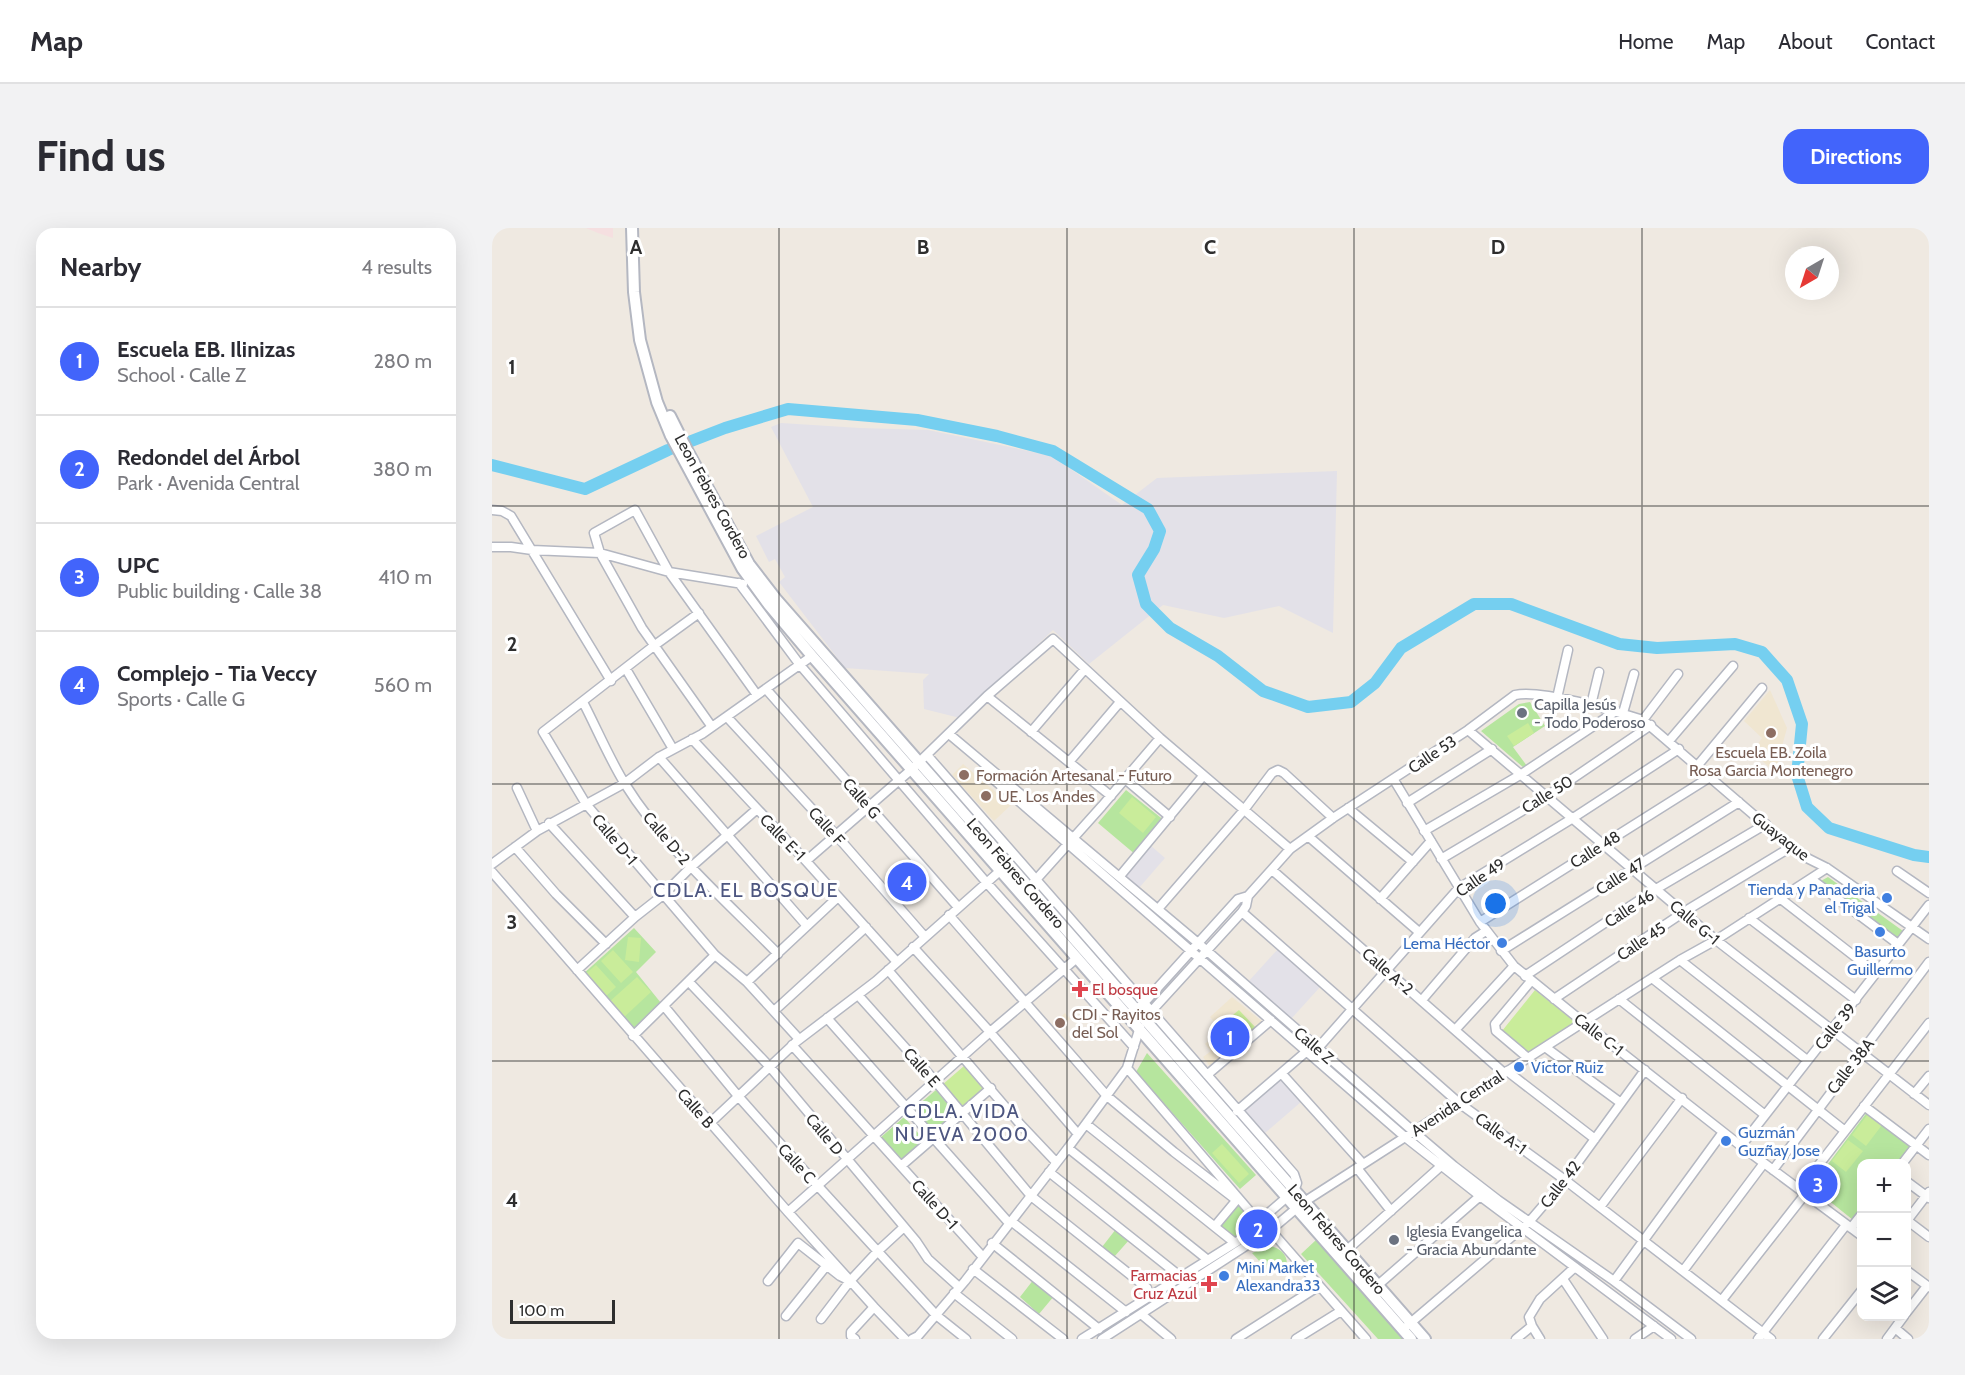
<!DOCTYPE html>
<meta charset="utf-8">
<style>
:root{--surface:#fff;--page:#f2f2f3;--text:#2b2b33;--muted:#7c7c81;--line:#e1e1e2;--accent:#4264fb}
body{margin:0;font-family:Cabin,sans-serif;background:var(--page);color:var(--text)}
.controls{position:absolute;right:18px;bottom:18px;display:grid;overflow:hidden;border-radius:12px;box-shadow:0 6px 24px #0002}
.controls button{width:54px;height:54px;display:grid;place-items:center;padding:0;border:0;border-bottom:2px solid var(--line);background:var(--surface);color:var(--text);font:30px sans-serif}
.compass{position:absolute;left:1293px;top:18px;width:54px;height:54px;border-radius:50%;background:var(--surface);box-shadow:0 6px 24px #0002;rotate:219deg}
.scale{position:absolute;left:18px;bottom:15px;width:105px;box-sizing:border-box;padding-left:6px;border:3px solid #2e2e2e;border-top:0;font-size:16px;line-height:21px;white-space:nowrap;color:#2e2e2e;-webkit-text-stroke:4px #fff;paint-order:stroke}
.you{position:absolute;left:1004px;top:676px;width:21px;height:21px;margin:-15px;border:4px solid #fff;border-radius:50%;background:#1a73e8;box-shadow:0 0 0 9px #1a73e833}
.badge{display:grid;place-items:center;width:39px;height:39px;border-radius:50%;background:var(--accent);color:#fff;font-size:20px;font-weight:700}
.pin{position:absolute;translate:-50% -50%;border:3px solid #fff;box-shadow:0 2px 6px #0006}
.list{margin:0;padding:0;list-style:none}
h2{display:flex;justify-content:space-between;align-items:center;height:78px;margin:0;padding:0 24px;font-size:26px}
h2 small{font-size:20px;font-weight:400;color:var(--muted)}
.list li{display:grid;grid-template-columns:39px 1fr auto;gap:18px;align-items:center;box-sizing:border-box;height:108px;padding:0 24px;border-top:2px solid var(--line)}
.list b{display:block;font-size:22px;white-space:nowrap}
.list p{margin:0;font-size:20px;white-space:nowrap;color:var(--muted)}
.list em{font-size:20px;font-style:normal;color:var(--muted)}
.icon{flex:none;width:33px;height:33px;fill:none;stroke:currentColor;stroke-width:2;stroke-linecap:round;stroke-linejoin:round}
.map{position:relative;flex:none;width:1437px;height:1111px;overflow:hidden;border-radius:18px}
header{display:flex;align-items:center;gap:36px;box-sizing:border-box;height:84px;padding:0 30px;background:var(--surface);border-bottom:2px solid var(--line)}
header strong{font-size:28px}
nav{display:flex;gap:33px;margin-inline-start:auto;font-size:21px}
.intro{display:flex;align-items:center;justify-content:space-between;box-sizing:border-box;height:144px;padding:0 36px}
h1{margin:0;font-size:42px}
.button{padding:15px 27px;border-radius:18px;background:var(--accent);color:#fff;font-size:21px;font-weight:700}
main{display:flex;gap:36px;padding:0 36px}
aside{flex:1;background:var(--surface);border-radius:18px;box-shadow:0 6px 24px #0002}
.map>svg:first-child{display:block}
.industrial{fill:#e3e1e8}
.education{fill:#f0e6d1}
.medical{fill:#f5dfe0}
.green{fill:#b6e59e}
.pitch{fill:#c9ec9a}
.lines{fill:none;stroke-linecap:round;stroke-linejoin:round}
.river{stroke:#75cff0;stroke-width:12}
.minor-casing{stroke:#b4b7c1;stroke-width:11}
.tertiary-casing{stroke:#b4b7c1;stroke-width:14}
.minor{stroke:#fff;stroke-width:8}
.tertiary{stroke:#fff;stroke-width:10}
.grid{fill:none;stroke:#2e2e2e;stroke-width:1.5;stroke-opacity:0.55}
.worship-dot{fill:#6b7280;stroke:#fff;stroke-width:2}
.education-dot{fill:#8d6e63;stroke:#fff;stroke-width:2}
.shop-dot{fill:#3f7fe0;stroke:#fff;stroke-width:2}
.health-dot{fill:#e0444e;stroke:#fff;stroke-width:2}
.labels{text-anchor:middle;stroke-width:6;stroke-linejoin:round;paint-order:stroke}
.street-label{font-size:16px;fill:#2e2e2e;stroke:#fff}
.worship-label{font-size:16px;fill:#5b616d;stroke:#fff;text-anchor:start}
.education-label{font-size:16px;fill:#785e54;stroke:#fff;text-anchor:start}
.shop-label{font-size:16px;fill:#366cbe;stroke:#fff;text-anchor:start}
.health-label{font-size:16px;fill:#be3a42;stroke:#fff;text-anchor:start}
.quarter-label{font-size:20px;letter-spacing:1.5px;fill:#4d5680;stroke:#fff}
.grid-label{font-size:20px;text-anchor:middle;font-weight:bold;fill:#2e2e2e;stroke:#fff;stroke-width:6;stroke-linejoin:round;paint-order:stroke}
</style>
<header>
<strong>Map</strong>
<nav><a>Home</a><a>Map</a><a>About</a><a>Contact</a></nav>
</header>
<div class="intro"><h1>Find us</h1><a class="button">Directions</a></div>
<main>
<aside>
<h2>Nearby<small>4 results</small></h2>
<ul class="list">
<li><span class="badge">1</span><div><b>Escuela EB. Ilinizas</b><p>School · Calle Z</p></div><em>280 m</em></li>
<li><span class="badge">2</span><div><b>Redondel del Árbol</b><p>Park · Avenida Central</p></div><em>380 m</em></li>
<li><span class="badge">3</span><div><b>UPC</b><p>Public building · Calle 38</p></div><em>410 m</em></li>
<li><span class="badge">4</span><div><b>Complejo - Tia Veccy</b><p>Sports · Calle G</p></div><em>560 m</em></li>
</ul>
</aside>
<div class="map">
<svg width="1437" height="1111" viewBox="0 0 1437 1111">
<rect width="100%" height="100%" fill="#efe9e1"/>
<!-- industrial -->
<path class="industrial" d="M289,195l79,5 68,2 124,26 70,49 35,-27 180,-7 -4,162 -54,-27 -55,12 -61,-13 -74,59 -36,-34 -93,88 -36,-9 -1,-29 6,-6 -84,-6 -66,-86 6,-5 -10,-18 -6,3 -13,-26 57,-29 -42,-80z
M658,617l15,13 -26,30 -15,-13z
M786,721l43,37 -30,33 -43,-37z
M789,851l20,23 -36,31 -21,-24z"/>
<!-- education -->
<path class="education" d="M1278,462l17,38 -12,44 -23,-20 10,-14 -18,-17z
M471,536l48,41 -17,16 -42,-46z
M740,769l32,26 -53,45 -8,-11 8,-6 -6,-7 16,-14 -11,-13z
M573,785l5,6 -15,14 -5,-6z"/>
<!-- medical -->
<path class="medical" d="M94,0h27v10l-15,-5z"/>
<!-- green -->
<path class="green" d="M1038,474l15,24 -32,21 14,19 -3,2 -43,-37 38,-27z
M634,562l39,31 -29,34 -38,-32z
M1336,649l75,54 -6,9 -78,-58z
M142,700l22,24 -20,20 25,31 -29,28 -50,-56z
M655,825l109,122 -16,14 -104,-117z
M444,862l22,26 -24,19 -22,-25z
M1376,883l44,35 -14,17 -36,1 -1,45 -8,11 -36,-29 8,-10 -6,-5z
M412,889l22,25 -25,21 -21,-25z
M745,974l4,4 5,12 -3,5 -1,9 -8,8 -16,-14z
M753 1001a13 13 0 1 1 26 0a13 13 0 1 1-26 0Z
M624,1001l14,10 -16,18 -12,-10z
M824,1012l87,99h-25l-77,-85z
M778,1018c10,2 17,8 17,18l-16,10 -19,-21z
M542,1051l20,17 -15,18 -19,-17z"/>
<!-- pitch -->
<path class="pitch" d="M1036,495l6,10 -20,13 -7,-10z
M640,569l24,20 -13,16 -24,-20z
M421,636l12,14 -23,22 -13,-14z
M136,709l13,1 -2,24 -14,-2z
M121,722l20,22 -12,11 -20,-22z
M104,737l20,22 -12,11 -21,-22z
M145,749l14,15 -29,27 -14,-16z
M1043,762l40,32 -1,2 -48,30 -24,-23z
M747,782l17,18 -10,8 -17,-18z
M472,838l21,25 -21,19 -22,-25z
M1376,886l14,11 -16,21 -14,-11z
M1356,912l15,11 -17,21 -14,-11z
M730,916l27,30 -10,9 -27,-30z"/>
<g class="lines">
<!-- river -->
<path class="river" d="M0,237l93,24 83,-39 57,-22 63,-19 129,11 80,16 56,15 95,58 12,22 -6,18 -16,26 8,29 24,24 48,28 45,35 45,16 43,-5 24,-19 26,-35 73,-44h37l108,40 38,4 78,-4 27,8 25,28 15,44 -5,51 10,32 22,21 85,27 15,2"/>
<!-- minor casing -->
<g class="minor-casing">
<path id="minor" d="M0,282l10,1 9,5 100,165
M0,319h19l21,3 68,3 69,19 74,12
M247,355l61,82 186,217 148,165
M207,385l-44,32 -112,87 43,72 129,151 32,27 52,57
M134,441l47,80
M274,461l192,218
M495,468l124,100
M1065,470l11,-48
M91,474c14,27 26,56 42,82 40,64 100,116 153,170
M1099,477l8,-33
M1131,485l11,-39
M235,489l109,118 89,102
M1151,492l35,-46
M220,499l-70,-99 -42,-75 -6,-20 41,-23 34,62 88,123
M976,502l248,210 213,165
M539,504l54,-63
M457,506l249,209 216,189 40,34 44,34 116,81 77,58
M200,511l114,122 91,101
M1177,513l64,-75
M435,527l367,419 3,9 -3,8 -29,25
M167,529l148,169
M577,534l51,-60
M1206,537l64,-77
M492,543l421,366 75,59 191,143
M633,551l45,38
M902,552l86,142 34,44 69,56 158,124 121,90
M25,560l20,43
M915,575l85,-54
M856,580l65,54
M57,595l86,94
M932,603l96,-56 96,-64
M816,608l111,96
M23,619l41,47 50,50
M949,631l106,-63 104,-71
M314,633l106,-92 75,-73 66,-57 107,99 130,111
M0,636l45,-33 88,-48 34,-26 43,-23 110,-78
M780,642l232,203
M1405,643l32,22
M0,644l296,340 86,95 31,32
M628,648l83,-100
M1319,651l87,65
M541,655l69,-77 58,-68
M888,671l51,-58
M1289,671l95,74
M666,681l86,-99 28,-37 6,-3 6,3 49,45
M750,684l217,191 106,77 206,159
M457,687l158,181 67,56 61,47v3l-20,24
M1257,690l107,82
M988,694l230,-145
M421,719l77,85 88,102
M1009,723l238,-149
M1188,732l127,100
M85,742l58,-53 28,-22 28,-28 66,-58
M396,742l132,154 36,38
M1033,748l131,-87 110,-65
M1160,750l193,153
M197,754l81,85 146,174 12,18 31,28
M255,754l91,-85
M366,767l78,87 95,114 116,92
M1062,771l130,-87 107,-65
M1127,771l146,116
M930,772l53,-62 11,-7
M172,778l74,90 79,89 119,130 30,24
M282,783l92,-84
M639,785l12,-9 95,-105 10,-3 42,-47 43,-31 135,-88 47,-35c26,-6 101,16 128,25l148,127 14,10 22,11 102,71
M655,788l95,-104 4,-6 2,-10
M335,790l182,205
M648,799l-13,41 126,147
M963,802l59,-64
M141,808l82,-81
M300,817l190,211
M1053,819l76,56
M826,820l141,-160 114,-70 106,-69
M1036,830l-32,-27 -1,-7 36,-43
M1015,843l88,68
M790,846l81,90
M715,847l64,-55
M1422,866l15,-18
M1372,878l65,49
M745,883l70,-60
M218,895l86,-81 80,-61 125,-111
M594,896l149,119
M1249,918l188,-241
M576,920l140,112
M1410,936l27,-35
M409,938l90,-78
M865,940l34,43
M1281,942l156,-208
M557,944l132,105
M1414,953l23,17
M1308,961l129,-166
M1108,979l82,-109
M296,984l202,-180 87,-74
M753 1001a14 14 0 1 1 28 0a14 14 0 1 1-28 0Z
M519,993l115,91
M1416,993l21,16
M1414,994l23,-30
M781,1000l31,-26 53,-34 323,-208 36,-20 111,-72
M1359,1000l11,-14
M781,1005l93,106
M500,1015l107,86
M855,1022l94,-84
M481,1041l90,70
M1414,1042l23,17
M1191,1043l81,-108
M1071,1051l40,60
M276,1053l30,-38 42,33 10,5 28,-30 26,-24
M1122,1053l109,-149
M886,1057l102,-89
M462,1065l58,46
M1230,1072l84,-107
M1414,1085l21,-27
M649,1086l30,25
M294,1088l41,-51
M329,1091l29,-38
M916,1097l121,-103 36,-42 80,-110
M1040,1098l8,13
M1403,1100l13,11
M363,1111l-4,-3v-4l23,-25
M420,1111l6,-3 18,-21 29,-34 103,-133 59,-80
M590,1111l156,-98 7,-7
M610,1111l150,-97
M744,1111l83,-53
M804,1111l45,-28
M1024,1111l16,-13 -3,-9 11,-18 35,-32
M1143,1111l19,-13
M1266,1111l88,-114
M1331,1111l39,-49
M1395,1111l17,-23"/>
</g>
<!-- tertiary casing -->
<g class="tertiary-casing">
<path id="tertiary" d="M140,0l2,64 6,48 17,62 14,34 71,132 27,37 43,51 599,683
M178,188l17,34 62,114 27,35 649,740"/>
</g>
<!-- minor -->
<use href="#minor" class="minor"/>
<!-- tertiary -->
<use href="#tertiary" class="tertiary"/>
</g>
<!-- grid -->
<path class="grid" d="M287,0v1111M575,0v1111M862,0v1111M1150,0v1111M0,278h1437M0,556h1437M0,833h1437"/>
<!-- markers -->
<g class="worship-dot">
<circle cx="1030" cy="485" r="6"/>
<circle cx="902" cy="1012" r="6"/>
</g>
<g class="education-dot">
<circle cx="1279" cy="505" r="6"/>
<circle cx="472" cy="547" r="6"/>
<circle cx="494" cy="568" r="6"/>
<circle cx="568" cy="795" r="6"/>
</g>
<g class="shop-dot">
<circle cx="1395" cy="670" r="6"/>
<circle cx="1388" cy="704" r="6"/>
<circle cx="1010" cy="715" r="6"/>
<circle cx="1027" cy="839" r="6"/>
<circle cx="1234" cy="913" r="6"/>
<circle cx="732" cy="1048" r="6"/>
</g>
<g class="health-dot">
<path d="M585 752h6v6h6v6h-6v6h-6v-6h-6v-6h6z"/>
<path d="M714 1047h6v6h6v6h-6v6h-6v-6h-6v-6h6z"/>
</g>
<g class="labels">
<!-- street labels -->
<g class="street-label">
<text transform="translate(221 268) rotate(61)" y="6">Leon Febres Cordero</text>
<text transform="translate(940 526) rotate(-34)" y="6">Calle 53</text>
<text transform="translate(1055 566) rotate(-32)" y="6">Calle 50</text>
<text transform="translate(370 570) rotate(49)" y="6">Calle G</text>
<text transform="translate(335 598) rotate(48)" y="6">Calle F</text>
<text transform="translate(1289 608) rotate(38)" y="6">Guayaque</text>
<text transform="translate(291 609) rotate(46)" y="6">Calle E-1</text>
<text transform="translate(175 610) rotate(50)" y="6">Calle D-2</text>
<text transform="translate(123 611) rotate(50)" y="6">Calle D-1</text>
<text transform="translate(1103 621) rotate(-32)" y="6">Calle 48</text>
<text transform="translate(524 645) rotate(49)" y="6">Leon Febres Cordero</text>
<text transform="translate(1128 648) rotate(-32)" y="6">Calle 47</text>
<text transform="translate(988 649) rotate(-34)" y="6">Calle 49</text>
<text transform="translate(1137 680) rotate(-33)" y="6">Calle 46</text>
<text transform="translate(1203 694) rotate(40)" y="6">Calle G-1</text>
<text transform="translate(1149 713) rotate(-34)" y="6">Calle 45</text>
<text transform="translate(896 743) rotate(41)" y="6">Calle A-2</text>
<text transform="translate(1343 798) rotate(-51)" y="6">Calle 39</text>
<text transform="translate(1107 806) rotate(38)" y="6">Calle C-1</text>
<text transform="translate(822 817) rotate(41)" y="6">Calle Z</text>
<text transform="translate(1358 838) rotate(-52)" y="6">Calle 38A</text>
<text transform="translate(430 839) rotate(49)" y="6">Calle E</text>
<text transform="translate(965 875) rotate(-33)" y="6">Avenida Central</text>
<text transform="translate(204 880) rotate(49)" y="6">Calle B</text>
<text transform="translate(1009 905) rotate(36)" y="6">Calle A-1</text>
<text transform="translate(333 906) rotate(50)" y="6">Calle D</text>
<text transform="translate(305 935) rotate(48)" y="6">Calle C</text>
<text transform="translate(1068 956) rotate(-52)" y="6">Calle 42</text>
<text transform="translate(443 976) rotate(48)" y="6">Calle D-1</text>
<text transform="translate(845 1011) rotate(49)" y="6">Leon Febres Cordero</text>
</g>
<!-- worship labels -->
<g class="worship-label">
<text x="1042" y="482">Capilla Jesús<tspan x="1042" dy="18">- Todo Poderoso</tspan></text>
<text x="914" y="1009">Iglesia Evangelica<tspan x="914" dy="18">- Gracia Abundante</tspan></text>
</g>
<!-- education labels -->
<g class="education-label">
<text x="1279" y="530" text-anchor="middle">Escuela EB. Zoila<tspan x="1279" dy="18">Rosa Garcia Montenegro</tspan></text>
<text x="484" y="553">Formación Artesanal - Futuro</text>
<text x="506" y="574">UE. Los Andes</text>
<text x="580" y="792">CDI - Rayitos<tspan x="580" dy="18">del Sol</tspan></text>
</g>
<!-- shop labels -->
<g class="shop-label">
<text x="1383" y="667" text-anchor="end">Tienda y Panaderia<tspan x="1383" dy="18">el Trigal</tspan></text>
<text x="998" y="721" text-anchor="end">Lema Héctor</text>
<text x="1388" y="729" text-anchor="middle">Basurto<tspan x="1388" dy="18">Guillermo</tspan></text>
<text x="1039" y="845">Víctor Ruiz</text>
<text x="1246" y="910">Guzmán<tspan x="1246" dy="18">Guzñay Jose</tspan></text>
<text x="744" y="1045">Mini Market<tspan x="744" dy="18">Alexandra33</tspan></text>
</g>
<!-- health labels -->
<g class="health-label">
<text x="600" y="767">El bosque</text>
<text x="705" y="1053" text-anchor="end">Farmacias<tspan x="705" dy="18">Cruz Azul</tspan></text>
</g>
<!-- quarter labels -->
<g class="quarter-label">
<text x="254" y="669">CDLA. EL BOSQUE</text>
<text x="470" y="890">CDLA. VIDA<tspan x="470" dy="23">NUEVA 2000</tspan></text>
</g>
</g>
<g class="grid-label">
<text x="144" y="26">A</text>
<text x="431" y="26">B</text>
<text x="718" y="26">C</text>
<text x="1006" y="26">D</text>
<text x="20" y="146">1</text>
<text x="20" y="423">2</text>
<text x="20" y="701">3</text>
<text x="20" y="979">4</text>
</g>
</svg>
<div class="controls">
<button>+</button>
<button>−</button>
<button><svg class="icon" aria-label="layers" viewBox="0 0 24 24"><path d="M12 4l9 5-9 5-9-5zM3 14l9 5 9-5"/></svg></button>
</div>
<svg class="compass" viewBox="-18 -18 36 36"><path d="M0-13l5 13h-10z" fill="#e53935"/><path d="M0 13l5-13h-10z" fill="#7c7c81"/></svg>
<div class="scale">100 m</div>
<div class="you"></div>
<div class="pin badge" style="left:738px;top:809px">1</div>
<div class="pin badge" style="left:766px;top:1001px">2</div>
<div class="pin badge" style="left:1326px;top:956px">3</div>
<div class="pin badge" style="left:415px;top:654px">4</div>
</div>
</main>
